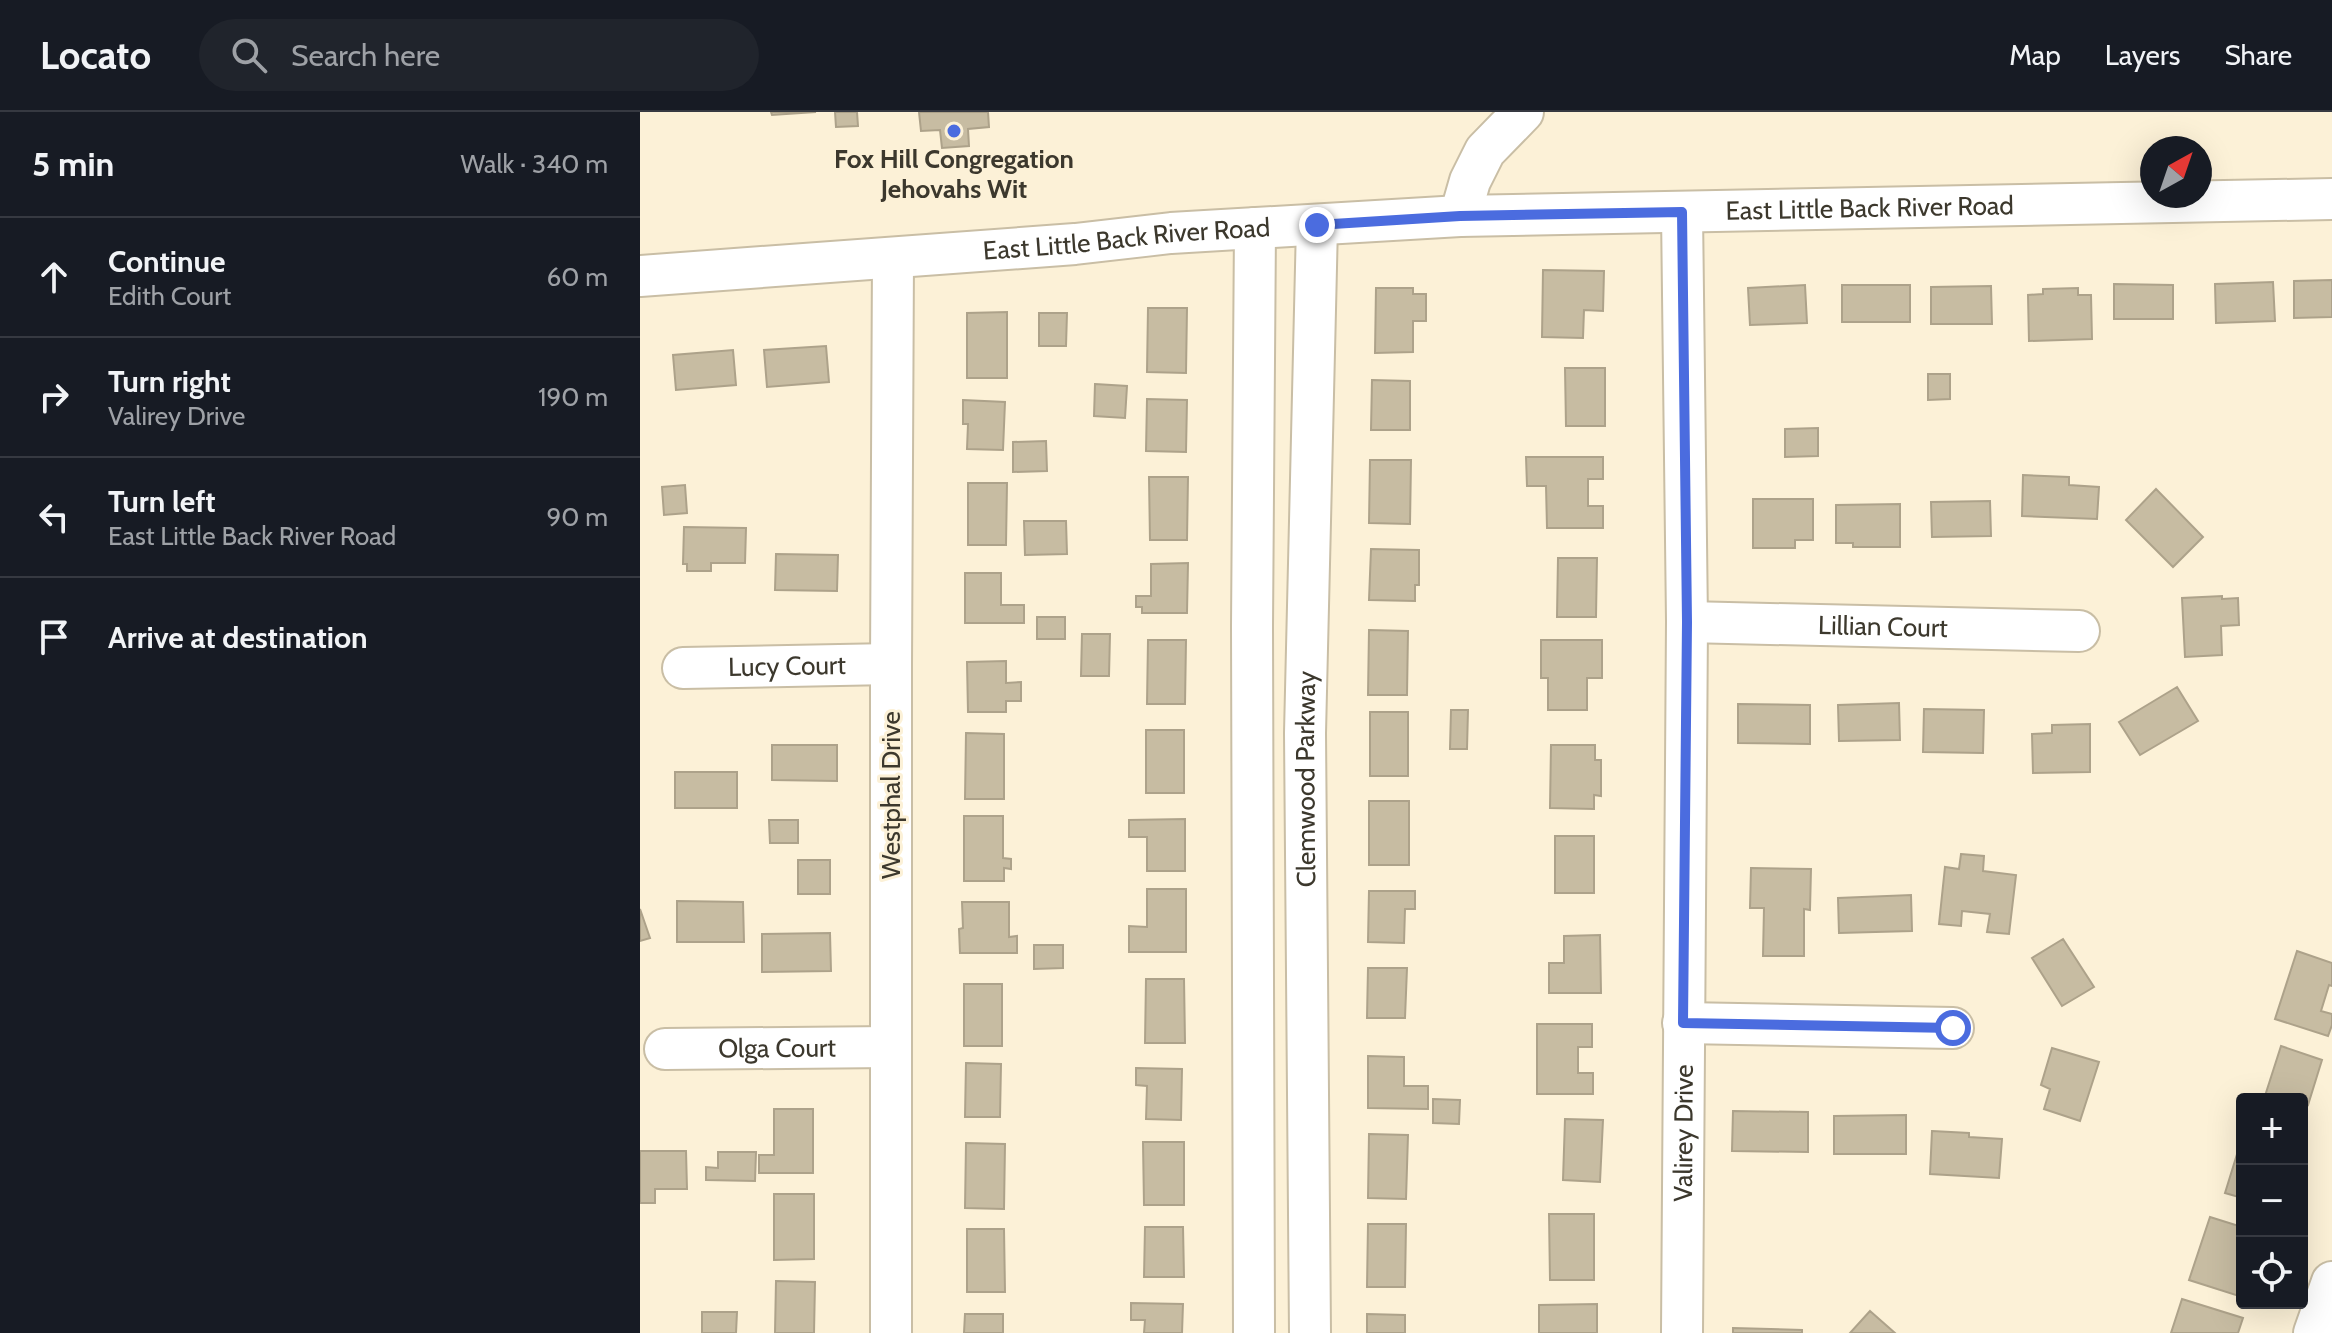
<!DOCTYPE html>
<meta charset="utf-8">
<style>
:root{--surface:#171b24;--page:#20242c;--text:#f1f3f6;--muted:#9ea1a6;--line:#363941}
body{margin:0;font-family:Cabin,sans-serif;background:var(--page);color:var(--text)}
.controls{position:absolute;right:24px;bottom:24px;display:grid;overflow:hidden;border-radius:8px;box-shadow:0 8px 32px #0002}
.controls button{width:72px;height:72px;display:grid;place-items:center;padding:0;border:0;border-bottom:2px solid var(--line);background:var(--surface);color:var(--text);font:40px sans-serif}
.compass{position:absolute;left:1500px;top:24px;width:72px;height:72px;border-radius:50%;background:var(--surface);box-shadow:0 8px 32px #0002;rotate:40deg}
.stop{position:absolute;width:24px;height:24px;margin:-18px;border:6px solid #4b6cdf;border-radius:50%;background:#fff}
.stop.end{background:#4b6cdf;border-color:#fff;box-shadow:0 2px 8px #0008}
.list{margin:0;padding:0;list-style:none}
h2{display:flex;justify-content:space-between;align-items:center;height:104px;margin:0;padding:0 32px;font-size:34px}
h2 small{font-size:26px;font-weight:400;color:var(--muted)}
.list li{display:grid;grid-template-columns:52px 1fr auto;gap:24px;align-items:center;box-sizing:border-box;height:120px;padding:0 32px;border-top:2px solid var(--line)}
.list b{display:block;font-size:30px;white-space:nowrap}
.list p{margin:0;font-size:26px;white-space:nowrap;color:var(--muted)}
.list em{font-size:26px;font-style:normal;color:var(--muted)}
.icon{flex:none;width:44px;height:44px;fill:none;stroke:currentColor;stroke-width:2;stroke-linecap:round;stroke-linejoin:round}
.map{position:relative;flex:none;width:1692px;height:1221px;overflow:hidden}
header{display:flex;align-items:center;gap:48px;box-sizing:border-box;height:112px;padding:0 40px;background:var(--surface);border-bottom:2px solid var(--line)}
header strong{font-size:38px}
nav{display:flex;gap:44px;margin-inline-start:auto;font-size:28px}
.search{width:560px;height:72px;background:var(--page);display:flex;align-items:center;gap:20px;box-sizing:border-box;padding:0 28px;border-radius:44px;color:var(--muted);font-size:30px}
main{display:flex}
aside{flex:1;background:var(--surface)}
.map>svg:first-child{display:block}
.building{fill:#c7bca2;stroke:#ada28a;stroke-width:2}
.lines{fill:none;stroke-linecap:round;stroke-linejoin:round}
.minor-casing{stroke:#c9bea5;stroke-width:44}
.minor{stroke:#fff;stroke-width:40}
.route{stroke:#4b6cdf;stroke-width:10}
.poi-dot{fill:#4b6cdf;stroke:#fcf1d7;stroke-width:3}
.labels{text-anchor:middle;stroke-width:6;stroke-linejoin:round;paint-order:stroke}
.poi-label{font-size:26px;font-weight:bold;fill:#3c382d;stroke:#fcf1d7}
.street-label{font-size:26px;fill:#3c382d;stroke:#fcf1d7}
</style>
<header>
<strong>Locato</strong>
<div class="search"><svg class="icon" aria-label="search" viewBox="0 0 24 24"><circle cx="10" cy="10" r="6"/><path d="M15 15l6 6"/></svg>Search here</div>
<nav><a>Map</a><a>Layers</a><a>Share</a></nav>
</header>
<main>
<aside>
<h2>5 min<small>Walk · 340 m</small></h2>
<ul class="list">
<li><svg class="icon" aria-label="ahead" viewBox="0 0 24 24"><path d="M12 20V5M6 11l6-6 6 6"/></svg><div><b>Continue</b><p>Edith Court</p></div><em>60 m</em></li>
<li><svg class="icon" aria-label="right" viewBox="0 0 24 24"><path d="M7 20v-9h11M14 6l5 5-5 5"/></svg><div><b>Turn right</b><p>Valirey Drive</p></div><em>190 m</em></li>
<li><svg class="icon" aria-label="left" viewBox="0 0 24 24"><path d="M17 20v-9H6M10 6l-5 5 5 5"/></svg><div><b>Turn left</b><p>East Little Back River Road</p></div><em>90 m</em></li>
<li><svg class="icon" aria-label="arrive" viewBox="0 0 24 24"><path d="M6 21V4h12l-3 4 3 4H6"/></svg><div><b>Arrive at destination</b></div></li>
</ul>
</aside>
<div class="map">
<svg width="1692" height="1221" viewBox="0 0 1692 1221">
<rect width="100%" height="100%" fill="#fcf1d7"/>
<!-- building -->
<path class="building" d="M131,0h45l-44,3z
M195,0h22l1,14 -22,1z
M279,0h69l1,15 -21,2 1,17 -27,2 -2,-18 -19,1z
M903,158l61,1 -1,40 -19,-1 -1,28 -41,-1z
M1692,168v37l-38,1v-37z
M1633,170l2,39 -59,2 -1,-39z
M1474,172l59,1v34h-59z
M1165,173l2,38 -57,2 -2,-37z
M1202,173h68v37h-68z
M1351,174l1,38h-61v-37z
M736,176h37v6h13v27h-13v31l-38,1z
M1438,176v7h13l1,44 -63,2 -1,-46 15,-1v-5z
M508,196h39l-1,65 -39,-1z
M367,200v66h-40v-65z
M399,201h28l-1,33h-27z
M186,234l3,36 -62,5 -3,-37z
M93,238l3,35 -60,5 -3,-35z
M925,256h40v58h-39z
M1288,262h22v25l-22,1z
M732,268l38,1v49h-39z
M455,272l32,2 -2,32 -31,-2z
M507,287l40,1 -1,52 -40,-1z
M323,288l42,2 -2,48 -36,-1 1,-25h-5z
M1178,316v28l-33,1v-28z
M406,329l1,30 -34,1v-30z
M886,345h77v22h-15v27h15v22h-56l-1,-42h-19z
M730,348h41l-1,64 -41,-1z
M1383,363l46,2v8l30,2 -2,32 -75,-3z
M509,365h39l-1,63h-37z
M328,371h39l-1,62h-38z
M45,373l2,28 -23,2 -2,-28z
M1516,377l47,48 -30,30 -47,-47z
M1113,387h60v41h-18v8h-42z
M1350,389l1,35 -59,1 -1,-35z
M1260,392v43h-47v-4h-17v-38z
M384,409h42l1,33 -42,1z
M44,415l62,1 -1,35h-34v8h-24v-7h-4z
M731,437l48,1v35h-4v16l-46,-1z
M136,442l62,1 -1,36 -62,-1z
M918,446h39l-1,59h-39z
M548,451l-1,50h-45v-6h-6v-11h15v-32z
M325,461h36v32h23v18h-59z
M1582,484v3l16,-1 1,27 -18,1 1,29 -37,2 -3,-59z
M397,505h28v22h-28z
M729,518l39,1 -1,64h-39z
M442,522h28l-1,42h-28z
M508,528h38l-1,64h-38z
M901,528h61v38h-15v32h-39v-32h-7z
M366,549v22l15,-1v19h-15v11h-38l-1,-50z
M1537,575l21,34 -58,34 -21,-33z
M1259,591l1,37 -61,1 -1,-36z
M1098,592l72,1v39l-72,-1z
M1284,597l60,1 -1,43 -60,-1z
M811,598h17l-1,39h-17z
M730,600h38v64h-38z
M1450,612v48l-57,1 -1,-39 20,-1v-8z
M506,618h38v63h-38z
M326,621l38,1v65h-39z
M132,633h65v36l-65,-1z
M911,633h44v15h6v36l-7,-1v14l-44,-1z
M35,660h62v36h-62z
M729,689h40v64h-40z
M324,704h39v42l8,1v10l-7,-1v13h-40z
M545,707v52h-38v-34h-18v-17z
M129,708h29v23h-28z
M915,724h39v57h-39z
M1321,742l23,2 -1,15 33,4 -7,59 -22,-2 3,-18 -28,-3 -1,15 -22,-2 6,-57 14,2z
M158,748h32v34h-32z
M1111,756l60,1 -1,41 -6,-1v47h-41l1,-48h-14z
M507,777h39v63h-57v-26l18,1z
M729,779h46v18h-10l-1,34 -36,-1z
M1271,783l1,36 -73,2 -1,-35z
M37,789l66,1 1,40h-67z
M322,790h47v35l8,-1v17h-57l-1,-24 4,-1z
M0,797l10,29 -10,3z
M190,821l1,38 -69,1v-38z
M960,823l1,58h-52v-30h15v-27z
M1423,827l31,48 -32,19 -30,-48z
M394,833h29v23l-29,1z
M1657,839l35,12v23l-3,-1 -8,26 11,3v11l-4,11 -53,-17z
M728,856h39l-2,50h-38z
M506,867h38l1,64h-40z
M324,872h38v62h-38z
M897,912h55v23h-14v26h15v21h-56z
M1641,934l41,14 -14,45 -6,-3v-3h-38z
M1412,936l47,14 -19,59 -36,-12 6,-20 -9,-4z
M728,944l36,1v29h24v23l-60,-1z
M326,951l35,1 -1,53h-35z
M496,956l46,1 -1,51 -35,-1 1,-33 -11,-1z
M793,987l27,1 -1,24 -26,-1z
M134,997h39v64h-54v-18h15z
M1093,999l75,1v40l-76,-1z
M1266,1003v39h-72v-38z
M925,1007l38,1 -3,62 -37,-2z
M1292,1019l37,2v4l33,2 -3,39 -69,-4z
M729,1022l39,1 -2,64 -38,-1z
M1602,1026v60l-17,-5z
M503,1030h41v63h-40z
M326,1031l39,1 -1,65 -39,-1z
M0,1039h46l1,38h-32v14h-15z
M78,1040h38l-1,29 -49,-1v-13l12,1z
M134,1082h40v65l-40,1z
M909,1102h45v66h-44z
M1570,1105l32,10v18l-3,9 3,1v42l-53,-17z
M728,1112h38l-1,63h-38z
M505,1115h38l1,50h-40z
M327,1117h37l1,63h-38z
M136,1169l39,1 -1,51h-39z
M1542,1187l61,19 -5,15h-67z
M491,1191l52,1 -1,29h-38l1,-13h-14z
M957,1192v29h-58v-28z
M1230,1199l25,22h-45z
M62,1200h35l-1,21h-34z
M325,1202h38v19h-39z
M727,1202l38,1v18h-38z
M1093,1216l69,2v3h-69z"/>
<g class="lines">
<!-- minor casing -->
<g class="minor-casing">
<g id="minor">
<path d="M820,104l10,-35 15,-30 38,-39"/>
<path id="s1" d="M0,164l435,-32 96,-11 289,-17 872,-17"/>
<path id="s2" d="M1047,510l392,9"/>
<path id="s3" d="M43,556l208,-4"/>
<path d="M1043,911l270,5"/>
<path id="s4" d="M25,937l225,-2"/>
<path d="M251,1221v-669l2,-406"/>
<path d="M614,1221l-2,-707 3,-398"/>
<path id="s5" d="M670,1221l-5,-600 12,-508"/>
<path id="s6" d="M1042,1221l5,-711 -5,-410"/>
<path d="M1674,1221l18,-51"/>
</g>
</g>
<!-- minor -->
<use href="#minor" class="minor"/>
</g>
<g class="lines">
<!-- route -->
<path class="route" d="M677,113l143,-9 222,-4 5,410 -4,401 270,5"/>
</g>
<!-- markers -->
<circle class="poi-dot" cx="314" cy="19" r="8"/>
<g class="labels">
<!-- poi labels -->
<g class="poi-label">
<text x="314" y="56">Fox Hill Congregation<tspan x="314" dy="30">Jehovahs Wit</tspan></text>
</g>
<!-- street labels -->
<g class="street-label">
<text dy="9" stroke="none"><textPath href="#s1" startOffset="1232">East Little Back River Road</textPath></text>
<text dy="9" stroke="none"><textPath href="#s1" startOffset="488">East Little Back River Road</textPath></text>
<text dy="9" stroke="none"><textPath href="#s2" startOffset="196">Lillian Court</textPath></text>
<text dy="9" stroke="none"><textPath href="#s3" startOffset="104">Lucy Court</textPath></text>
<text dy="9" stroke="none"><textPath href="#s5" startOffset="554">Clemwood Parkway</textPath></text>
<text transform="translate(251 683) rotate(-90)" y="9">Westphal Drive</text>
<text dy="9" stroke="none"><textPath href="#s4" startOffset="112">Olga Court</textPath></text>
<text dy="9" stroke="none"><textPath href="#s6" startOffset="200">Valirey Drive</textPath></text>
</g>
</g>
</svg>
<div class="controls">
<button>+</button>
<button>−</button>
<button><svg class="icon" aria-label="locate" viewBox="0 0 24 24"><circle cx="12" cy="12" r="6"/><path d="M12 2v4M12 18v4M2 12h4M18 12h4"/></svg></button>
</div>
<svg class="compass" viewBox="-18 -18 36 36"><path d="M0-13l5 13h-10z" fill="#e53935"/><path d="M0 13l5-13h-10z" fill="#9ea1a6"/></svg>
<div class="stop" style="left:1313px;top:916px"></div>
<div class="stop end" style="left:677px;top:113px"></div>
</div>
</main>
